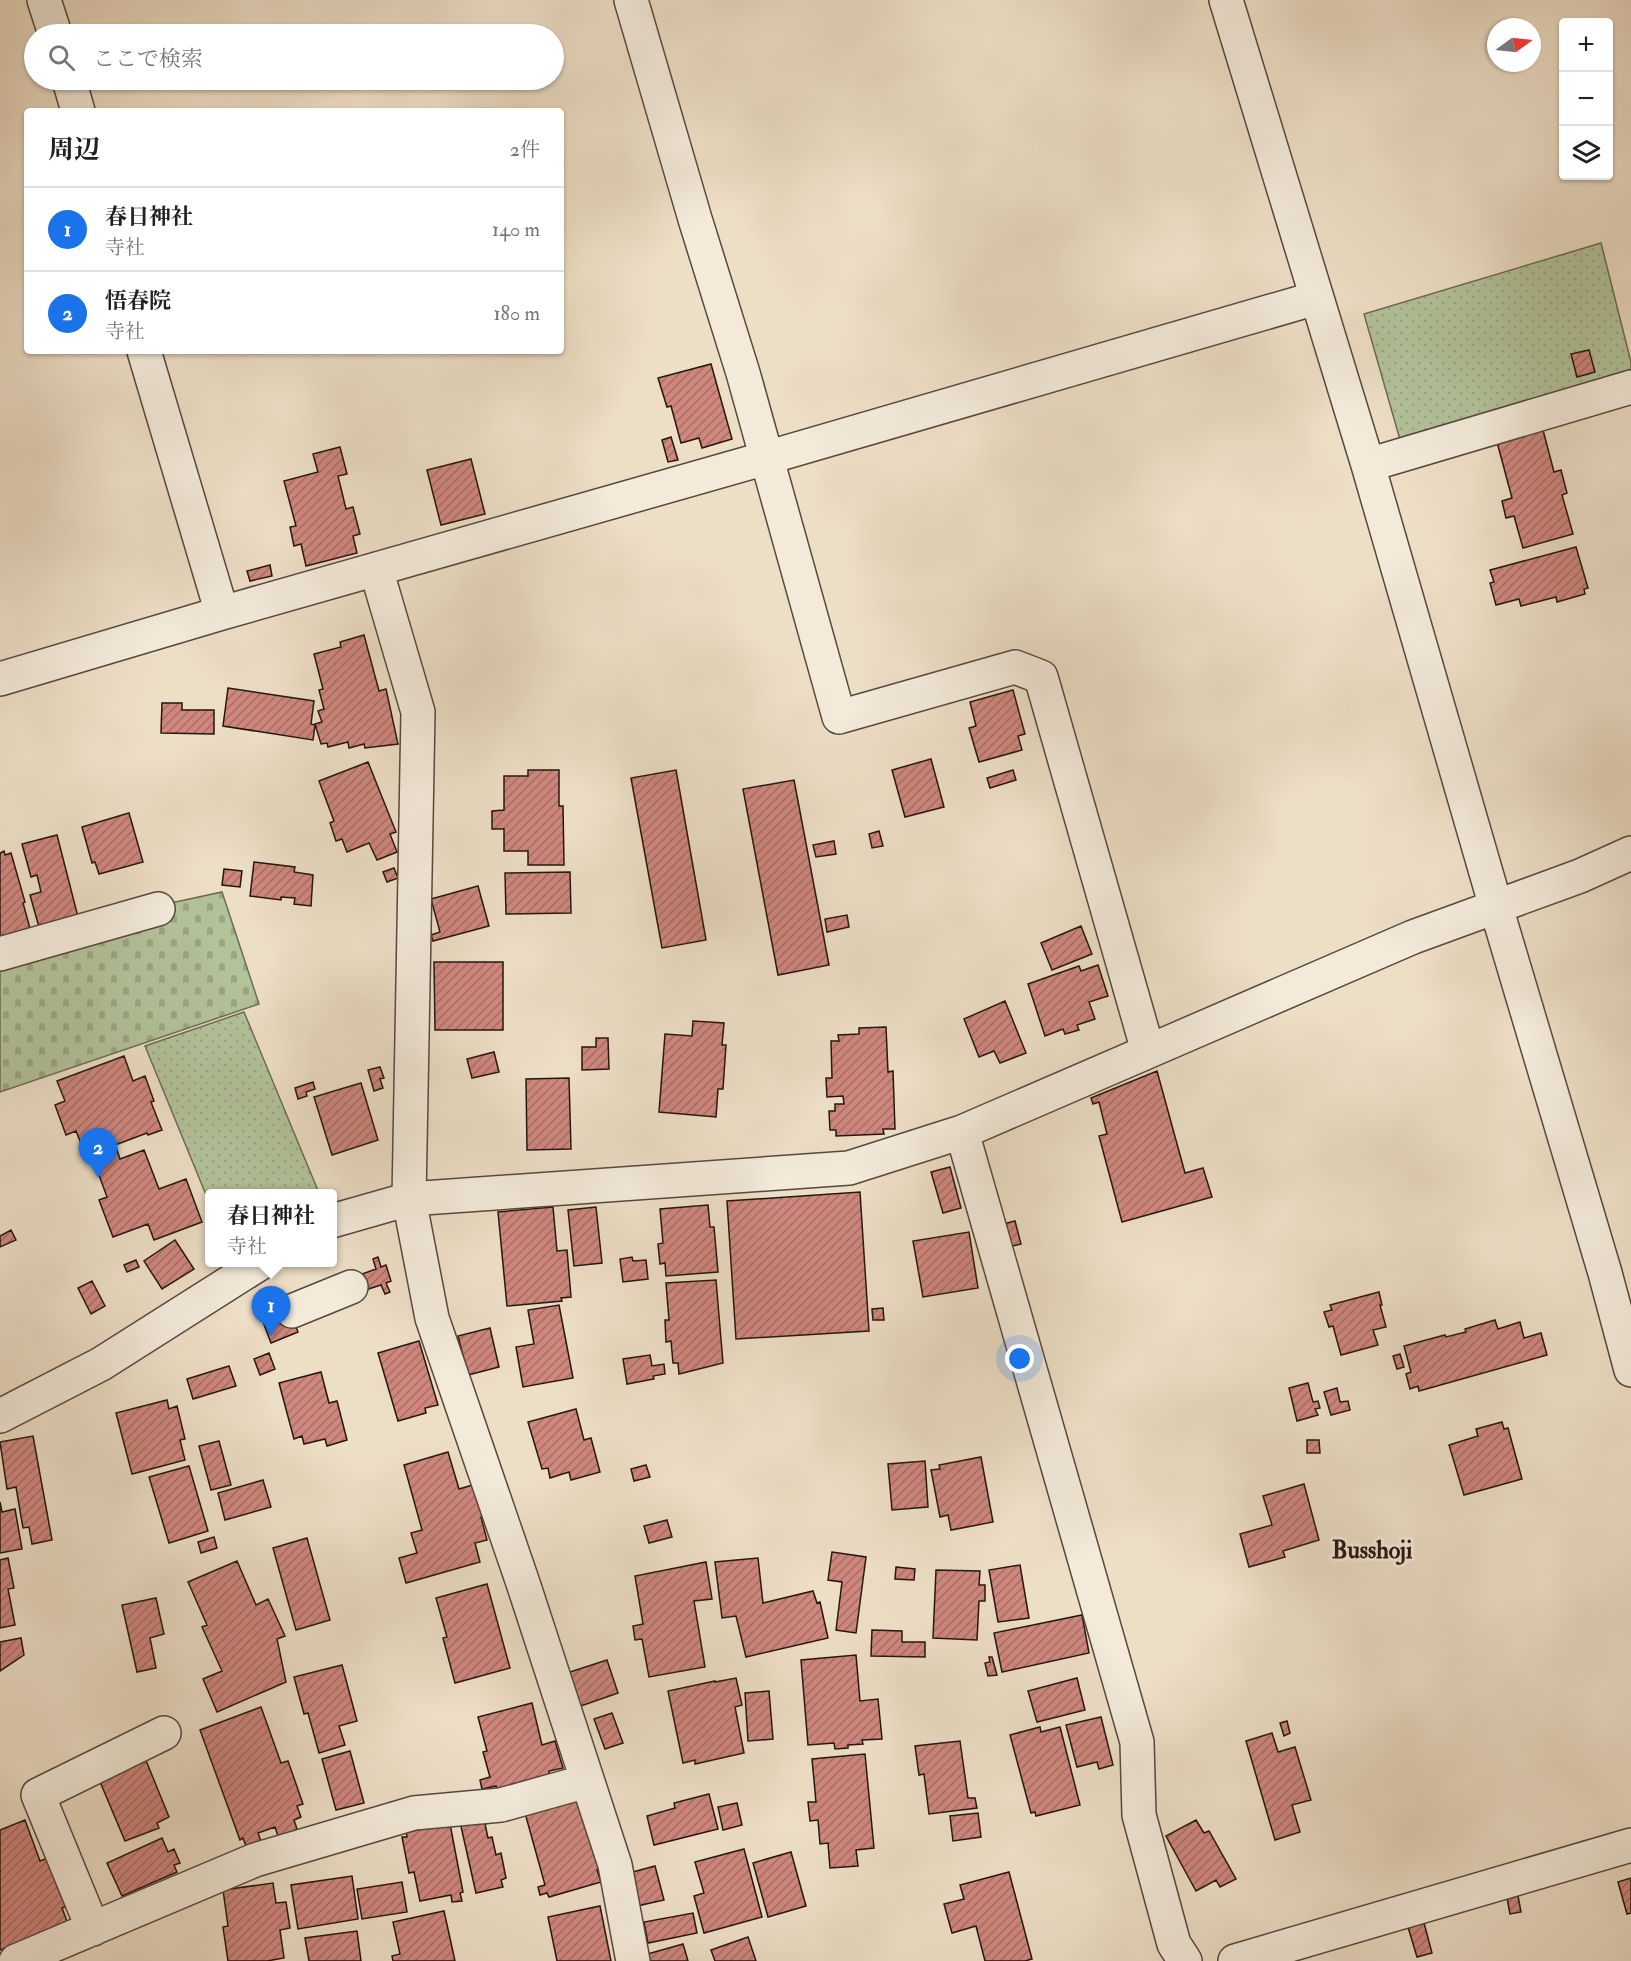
<!DOCTYPE html>
<html lang="ja">
<meta charset="utf-8">
<style>
:root{--surface:#fff;--page:#f2f2f2;--text:#202124;--muted:#757577;--line:#e0e0e0;--accent:#1a73e8}
body{margin:0;font-family:"IM FELL Double Pica","Noto Serif JP",serif;background:var(--page);color:var(--text)}
.controls{position:absolute;right:18px;top:18px;display:grid;overflow:hidden;border-radius:6px;box-shadow:0 2px 4px #0004}
.controls button{width:54px;height:54px;display:grid;place-items:center;padding:0;border:0;border-bottom:2px solid var(--line);background:var(--surface);color:var(--text);font:30px sans-serif}
.compass{position:absolute;left:1487px;top:18px;width:54px;height:54px;border-radius:50%;background:var(--surface);box-shadow:0 2px 4px #0004;rotate:75deg}
.you{position:absolute;left:1020px;top:1359px;width:21px;height:21px;margin:-15px;border:4px solid #fff;border-radius:50%;background:#1a73e8;box-shadow:0 0 0 9px #1a73e833}
.badge{display:grid;place-items:center;width:39px;height:39px;border-radius:50%;background:var(--accent);color:#fff;font-size:20px;font-weight:700}
.pin{position:absolute;translate:-50% -50px;filter:drop-shadow(0 2px 3px #0008)}
.pin::after{content:'';position:absolute;top:32px;width:21px;height:18px;background:inherit;clip-path:polygon(0 0,100% 0,50% 100%)}
.popup{position:absolute;left:205px;top:1189px;width:132px;height:78px;box-sizing:border-box;display:grid;place-content:center;border-radius:6px;background:var(--surface);filter:drop-shadow(0 2px 4px #0005);font-size:20px;white-space:nowrap;color:var(--muted)}
.popup b{font-size:22px;color:var(--text)}
.popup::after{content:'';position:absolute;left:50%;top:100%;margin-left:-12px;border:12px solid transparent;border-top-color:var(--surface)}
.list{margin:0;padding:0;list-style:none}
h2{display:flex;justify-content:space-between;align-items:center;height:78px;margin:0;padding:0 24px;font-size:26px}
h2 small{font-size:20px;font-weight:400;color:var(--muted)}
.list li{display:grid;grid-template-columns:39px 1fr auto;gap:18px;align-items:center;box-sizing:border-box;height:84px;padding:0 24px;border-top:2px solid var(--line)}
.list b{display:block;font-size:22px;white-space:nowrap}
.list p{margin:0;font-size:20px;white-space:nowrap;color:var(--muted)}
.list em{font-size:20px;font-style:normal;color:var(--muted)}
.icon{flex:none;width:33px;height:33px;fill:none;stroke:currentColor;stroke-width:2;stroke-linecap:round;stroke-linejoin:round}
.map{position:relative;flex:none;width:1631px;height:1961px;overflow:hidden}
.search{position:absolute;background:var(--surface);box-shadow:0 2px 4px #0004;left:24px;top:24px;width:540px;height:66px;display:flex;align-items:center;gap:15px;box-sizing:border-box;padding:0 21px;border-radius:33px;color:var(--muted);font-size:22px}
.panel{position:absolute;background:var(--surface);box-shadow:0 2px 4px #0004;left:24px;top:108px;width:540px;height:246px;border-radius:6px}
.map>svg:first-child{display:block}
.grass{fill:url(#grass-dots);stroke:#6c6c54;stroke-width:1.5}
.cemetery{fill:url(#cemetery-stones);stroke:#6c6c54;stroke-width:1.5}
.building{fill:url(#building-hatch);stroke:#251610;stroke-width:1.5}
.lines{fill:none;stroke-linecap:round;stroke-linejoin:round}
.minor-casing{stroke:#57483e;stroke-width:36}
.minor{stroke:#f3eada;stroke-width:33}
.labels{text-anchor:middle;stroke-width:6;stroke-linejoin:round;paint-order:stroke}
.quarter-label{font-size:24px;font-weight:bold;fill:#251610;stroke:#f3eada}
</style>
<div class="map">
<svg width="1631" height="1961" viewBox="0 0 1631 1961">
<defs>
<pattern id="grass-dots" width="8" height="8" patternUnits="userSpaceOnUse" patternTransform="scale(1.5)"><rect width="8" height="8" fill="#b2c299"/><path d="M2 2h.1M6 6h.1" fill="none" stroke="#99a683" stroke-width="1.8" stroke-linecap="round"/></pattern>
<pattern id="cemetery-stones" width="16" height="16" patternUnits="userSpaceOnUse" patternTransform="scale(1.5)"><rect width="16" height="16" fill="#b2c299"/><path d="M2 7V4a2 2 0 0 1 4 0v3zM10 15v-3a2 2 0 0 1 4 0v3z" fill="#99a683"/></pattern>
<pattern id="building-hatch" width="6" height="6" patternUnits="userSpaceOnUse" patternTransform="scale(1.5)"><rect width="6" height="6" fill="#cf877e"/><path d="M-1 1l2-2M0 6l6-6M5 7l2-2" fill="none" stroke="#a86d66"/></pattern>
</defs>
<rect width="100%" height="100%" fill="#eddec6"/>
<filter id="stains"><feTurbulence type="fractalNoise" baseFrequency=".00333" numOctaves="4"/><feColorMatrix values="0 0 0 0 .2 0 0 0 0 .09 0 0 0 0 .02 0 0 0 .5 -.17"/></filter>
<radialGradient id="worn" r=".72"><stop offset=".6" stop-color="#630" stop-opacity="0"/><stop offset="1" stop-color="#630" stop-opacity=".3"/></radialGradient>
<!-- grass -->
<path class="grass" d="M1601,243l30,119v15l-230,66 -37,-129z
M244,1012l75,181 -109,1 -1,8 -64,-156z"/>
<!-- cemetery -->
<path class="cemetery" d="M222,892l37,112 -259,88v-128l171,-61z"/>
<!-- building -->
<path class="building" d="M1589,350l6,22 -18,5 -6,-23z
M711,364l21,75 -30,9 -3,-10 -18,5 -10,-37 -4,1 -9,-29z
M1543,430l11,42 7,-2 6,23 -5,2 11,39 -50,14 -9,-32 -8,2 -4,-17 10,-3 -15,-56z
M671,437l7,23 -10,2 -6,-22z
M340,447l7,27 -9,2 8,33 7,-2 7,27 -7,2 4,17 -51,13 -5,-22 -7,2 -4,-19 6,-1 -12,-45 34,-9 -5,-18z
M471,459l14,55 -44,11 -14,-55z
M1576,547l12,41 -4,1 1,5 -28,8 -1,-5 -35,9 -2,-7 -23,6 -6,-22 4,-1 -4,-12z
M270,565l2,11 -22,5 -3,-10z
M364,635l15,56 7,-2 12,55 -33,4 -1,-4 -15,4 -1,-6 -20,5 -1,-4 -6,1 -6,-20 7,-2 -4,-11 6,-2 -5,-19 4,-1 -9,-35 27,-7 -1,-5z
M228,688l86,13 -3,23 4,1 -2,15 -90,-14z
M1013,690l12,44 -7,2 4,14 -43,12 -10,-34 7,-2 -6,-24z
M162,703h20v7h32v24l-53,-1z
M931,759l13,48 -39,10 -13,-47z
M368,762l28,70 -6,2 7,18 -20,8 -8,-17 -22,9 -5,-13 -6,2 -6,-18 4,-2 -15,-40z
M528,770h31v36h4l1,59h-36v-14h-24v-22h-12v-18l12,-1v-34h24z
M676,770l30,170 -44,8 -31,-170z
M1013,770l3,10 -26,8 -3,-10z
M794,780l35,185 -51,10 -35,-186z
M129,813l14,49 -44,12 -4,-12 -3,1 -10,-36z
M879,831l4,15 -11,2 -3,-14z
M57,835l21,82 -39,10 -9,-32 11,-3 -4,-17 -6,2 -9,-33z
M834,841l2,13 -20,3 -3,-12z
M4,851l1,4 6,-2 14,49 -2,1 8,29 -31,9v-88z
M254,862l41,5 -1,5 19,3 -2,31 -17,-2 1,-6 -14,-1v3l-31,-4z
M394,868l4,10 -11,4 -4,-10z
M224,869l18,2 -2,16 -18,-2z
M570,872l1,41 -65,1 -1,-41z
M478,886l11,40 -56,15 -2,-6 9,-3 -9,-33z
M847,915l2,12 -22,5 -2,-13z
M1081,926l11,28 -40,16 -11,-27z
M434,962h69v68h-68z
M1098,965l10,31 -19,6 6,17 -18,6 2,5 -14,4 -2,-5 -18,7 -17,-52 51,-18 2,5z
M1005,1001l21,52 -26,10 -6,-12 -15,6 -15,-38z
M693,1021l31,2 -2,22h4l-3,44h-5l-2,28 -57,-5 6,-78 27,2z
M886,1027l2,45 5,-1 2,58h-12l1,5 -48,2v-6h-6l-1,-19h6v-7h9l-1,-8 -16,1 -1,-19h6l-1,-37h8l-1,-6 21,-1v-6z
M596,1038h12l1,31 -27,1v-23h14z
M494,1052l5,20 -27,6 -5,-19z
M124,1056l9,25 12,-5 9,25 -3,1 11,28 -14,5 -1,-2 -61,23 -10,-25 -10,4 -11,-30 10,-4 -8,-20z
M380,1067l4,11 -4,1 3,9 -9,3 -6,-21z
M1157,1071l28,102 18,-5 9,29 -90,25 -23,-86 8,-2 -8,-32 -6,2 -2,-6z
M569,1078l2,71 -44,1 -1,-71z
M313,1082l2,7 -9,3 1,4 -9,3 -3,-11z
M361,1083l17,57 -46,15 -18,-58z
M116,1147l4,12 24,-9 15,39 27,-10 16,43 -48,18 -6,-16 -35,13 -14,-37 8,-3 -15,-41z
M950,1167l11,41 -18,5 -12,-41z
M860,1192l9,139 -133,8 -9,-138z
M708,1205l2,22h4l4,45 -52,4 -1,-13 -5,1 -2,-20 5,-1 -3,-34z
M553,1207l4,44 10,-1 4,47 -10,1 1,3 -55,5 -9,-94z
M596,1207l6,56 -28,3 -6,-56z
M1015,1221l6,23 -13,3 -5,-23z
M11,1230l5,10 -16,7v-11z
M969,1232l9,56 -55,9 -10,-56z
M175,1240l19,29 -32,20 -18,-28z
M378,1257l3,10 5,-2 5,16 -5,2 4,9 -5,2 -4,-9 -25,8 -5,-15 25,-9 -3,-10z
M632,1257l1,4 13,-1 2,19 -25,3 -3,-23z
M136,1260l3,7 -12,5 -3,-7z
M716,1280l7,83 -44,11 -1,-11h-5l-2,-22 -5,1 -1,-22h4l-3,-37z
M92,1281l13,25 -14,8 -13,-26z
M283,1292l15,40 -27,11 -15,-40z
M1379,1292l3,13h-2l6,22 -13,3 5,15 -37,10 -8,-29 -4,1 -5,-15 8,-2 -2,-5z
M559,1305l14,73 -50,9 -7,-40 18,-3 -6,-34z
M883,1308l1,12h-11l-1,-11z
M1495,1320l3,9 22,-7 4,16 17,-5 6,22 -128,36 -1,-5 -8,3 -4,-15 5,-2 -7,-26 41,-11 1,2 20,-5 -1,-3z
M490,1328l9,39 -31,8 -10,-39z
M419,1341l19,64 -13,3 1,5 -28,8 -20,-68z
M269,1353l6,16 -15,6 -6,-16z
M1400,1354l4,13 -7,2 -4,-13z
M650,1355l2,11 12,-2 1,10 -12,2 1,3 -27,5 -4,-25z
M229,1366l7,20 -43,13 -6,-20z
M321,1372l8,31 8,-2 10,39 -20,6 -2,-7 -21,5 -2,-8 -8,3 -15,-56z
M1308,1383l5,19 5,-1 2,7 -5,1 3,6 -21,6 -8,-33z
M1337,1388l3,14 8,-1 2,9 -19,5 -7,-23z
M167,1400l2,9 8,-3 8,33 -5,1 5,20 -53,14 -16,-61z
M576,1409l8,31 7,-2 9,34 -29,8 -2,-8 -19,6 -2,-10 -6,1 -14,-47z
M1502,1422l2,7 4,-1 14,51 -58,16 -15,-50 29,-9 -2,-7z
M33,1436l19,104 -20,4 -3,-17 -6,1 -7,-41 -9,2 -7,-47z
M1307,1440h12l1,13h-13z
M219,1441l12,44 -20,5 -12,-44z
M448,1452l11,37 17,-5 9,32 -4,1 6,23 -12,3 5,19 -74,21 -7,-25 18,-5 -6,-20 11,-3 -18,-65z
M981,1457l12,65 -42,8 -3,-15 -8,2 -9,-47 9,-1 -1,-4z
M925,1461l3,46 -36,3 -4,-46z
M646,1465l4,12 -16,4 -3,-12z
M189,1466l19,65 -39,12 -20,-66z
M263,1480l8,27 -46,13 -7,-27z
M1304,1484l15,56 -36,11 2,6 -36,10 -9,-33 32,-9 -9,-29z
M0,1502l2,10 13,-3 7,40 -22,4z
M667,1520l5,17 -23,6 -5,-17z
M214,1537l3,11 -16,5 -3,-11z
M307,1538l23,82 -34,10 -23,-82z
M832,1552l34,5 -10,76 -20,-3 6,-48 -14,-2z
M8,1558l6,30 -6,1 7,36 -15,3v-68z
M758,1558l5,45 50,-12 4,12 3,-1 8,36 -82,19 -10,-41 -14,2 -7,-56z
M237,1561l19,44 12,-6 17,37 -8,3 9,43 -69,30 -14,-33 19,-8 -20,-44 5,-2 -19,-43z
M706,1562l6,37 -18,2 11,66 -56,10 -7,-38 -7,1 -2,-14 10,-2 -8,-48z
M1020,1565l9,53 -31,4 -9,-52z
M896,1567l19,2 -1,11 -19,-1z
M936,1570l44,1 -1,14h6v16h-6l-2,39 -44,-2z
M487,1584l23,84 -55,15 -12,-45 4,-1 -11,-39z
M156,1598l8,36 -14,4 6,30 -19,4 -15,-67z
M1082,1615l7,38 -87,19 -8,-39z
M872,1630l30,1v11h23v15l-54,-1z
M21,1638l3,17 -24,16v-29z
M856,1655l4,46 18,-2 4,40 -20,1 1,4 -15,1v3l-13,1 -1,-6 -26,2 -7,-85z
M989,1657h3l5,18 -9,1 -3,-13 5,-1z
M607,1660l11,33 -43,15 -11,-34z
M342,1665l15,56 -18,5 6,19 -26,8 -11,-40 -4,1 -10,-37z
M736,1678l6,27 -7,2 9,46 -49,11v-4l-12,3 -15,-72 47,-10v1z
M1077,1678l8,32 -48,12 -9,-31z
M769,1691l4,48 -25,2 -3,-48z
M532,1703l10,42 13,-4 8,27 -14,3 1,6 -53,13 -1,-4 -14,3 -2,-9 10,-3 -7,-25 4,-1 -9,-34z
M261,1707l20,56 7,-2 15,43 -6,2 4,11 -7,3 4,12 -19,7 -4,-12 -17,6 4,11 -15,5 -4,-11 -3,2 -40,-110z
M612,1713l11,30 -18,6 -11,-30z
M1101,1717l12,48 -14,4 -2,-7 -20,5 -11,-42z
M1287,1721l3,12 -6,3 -4,-13z
M1040,1727l1,5 19,-5 20,78 -44,11 -1,-4 -4,1 -21,-78z
M1272,1733l6,19 17,-5 16,53 -19,5 8,27 -25,8 -29,-99z
M960,1741l8,57h7l2,10 -48,6 -5,-40 -5,1 -4,-29z
M350,1751l14,52 -28,7 -14,-51z
M865,1754l9,94 -18,2 2,16 -28,2 -2,-25 -8,1 -2,-24 -8,1 -2,-19h8l-4,-43z
M145,1758l24,59 -12,6 2,5 -34,13 -27,-64z
M709,1794l9,35 -64,16 -7,-29 28,-8 -1,-5z
M578,1798l24,70 -5,2 4,12 -52,15 -2,-4 -7,2 -2,-8 7,-2 -20,-72z
M737,1803l5,22 -19,5 -5,-23z
M978,1813l3,24 -28,4 -3,-25z
M487,1816l2,7 -4,1 3,14 4,-1 4,18 5,-2 5,25 -5,2 2,7 -27,6 -16,-71z
M25,1820l15,41 8,-3 19,48 -5,2 6,16 -68,26v-120z
M1196,1820l8,13 5,-2 27,48 -16,8 -4,-7 -20,11 -30,-55z
M450,1824l13,68 -3,1 2,8 -10,1 -1,-7 -31,6 -6,-29 -5,1 -7,-36h5l-1,-5z
M162,1838l6,14 6,-3 6,14 -6,2 3,7 -55,24 -15,-33z
M744,1849l18,68 -58,16 -10,-37 10,-3 -9,-31z
M791,1852l15,54 -38,11 -15,-54z
M655,1866l9,34 -27,6 -8,-33z
M1009,1872l23,87 -7,2h-40l-9,-35 -24,7 -8,-29 20,-5 -4,-14z
M352,1876l6,43 -60,10 -7,-44z
M1631,1878v35l-4,1 -9,-32z
M402,1882l5,30 -45,7 -5,-30z
M273,1883l3,20 10,-1 4,26 -10,2 4,28 -17,3h-39l-5,-34 5,-1 -5,-36z
M1518,1896l3,16 -11,2 -3,-16z
M600,1906l11,55h-54l-9,-44z
M444,1911l11,50h-62l-1,-5 8,-2 -7,-32z
M693,1913l4,20 -49,10 -4,-21z
M1424,1923l8,30 -15,4 -9,-30z
M357,1931l4,30h-52l-4,-23z
M748,1937l8,24h-41l-4,-11z
M683,1944l5,17h-43l-1,-6z"/>
<g class="lines">
<!-- minor casing -->
<g class="minor-casing">
<path id="minor" d="M44,0l11,34
M631,0l64,219 48,154 96,344 176,-50 26,10 107,374
M1226,0l142,465 128,442 109,366 26,97
M69,80l9,31
M144,351l78,262
M1368,465l263,-78
M376,569l42,143 -9,487 23,119 92,268 91,279 18,96
M0,679l222,-66 544,-155 550,-160
M0,954l158,-45
M962,1132l175,610 2,73 35,129 11,17
M332,1221l77,-22 440,-31 113,-36 451,-195 167,-61 51,-23
M292,1311l59,-24
M0,1416l101,-52 161,-102
M93,1929l-55,-134 126,-62
M16,1961l239,-101 159,-47 87,-8 86,-24
M1235,1961l396,-116"/>
</g>
<!-- minor -->
<use href="#minor" class="minor"/>
</g>
<g class="labels">
<!-- quarter labels -->
<g class="quarter-label">
<text x="1372" y="1558">Busshoji</text>
</g>
</g>
<rect width="100%" height="100%" filter="url(#stains)"/>
<rect width="100%" height="100%" fill="url(#worn)"/>
</svg>
<div class="controls">
<button>+</button>
<button>−</button>
<button><svg class="icon" aria-label="layers" viewBox="0 0 24 24"><path d="M12 4l9 5-9 5-9-5zM3 14l9 5 9-5"/></svg></button>
</div>
<svg class="compass" viewBox="-18 -18 36 36"><path d="M0-13l5 13h-10z" fill="#e53935"/><path d="M0 13l5-13h-10z" fill="#757577"/></svg>
<div class="you"></div>
<div class="pin badge" style="left:271px;top:1336px">1</div>
<div class="popup"><b>春日神社</b>寺社</div>
<div class="pin badge" style="left:98px;top:1178px">2</div>
<div class="search"><svg class="icon" aria-label="search" viewBox="0 0 24 24"><circle cx="10" cy="10" r="6"/><path d="M15 15l6 6"/></svg>ここで検索</div>
<section class="panel">
<h2>周辺<small>2件</small></h2>
<ul class="list">
<li><span class="badge">1</span><div><b>春日神社</b><p>寺社</p></div><em>140 m</em></li>
<li><span class="badge">2</span><div><b>悟春院</b><p>寺社</p></div><em>180 m</em></li>
</ul>
</section>
</div>
